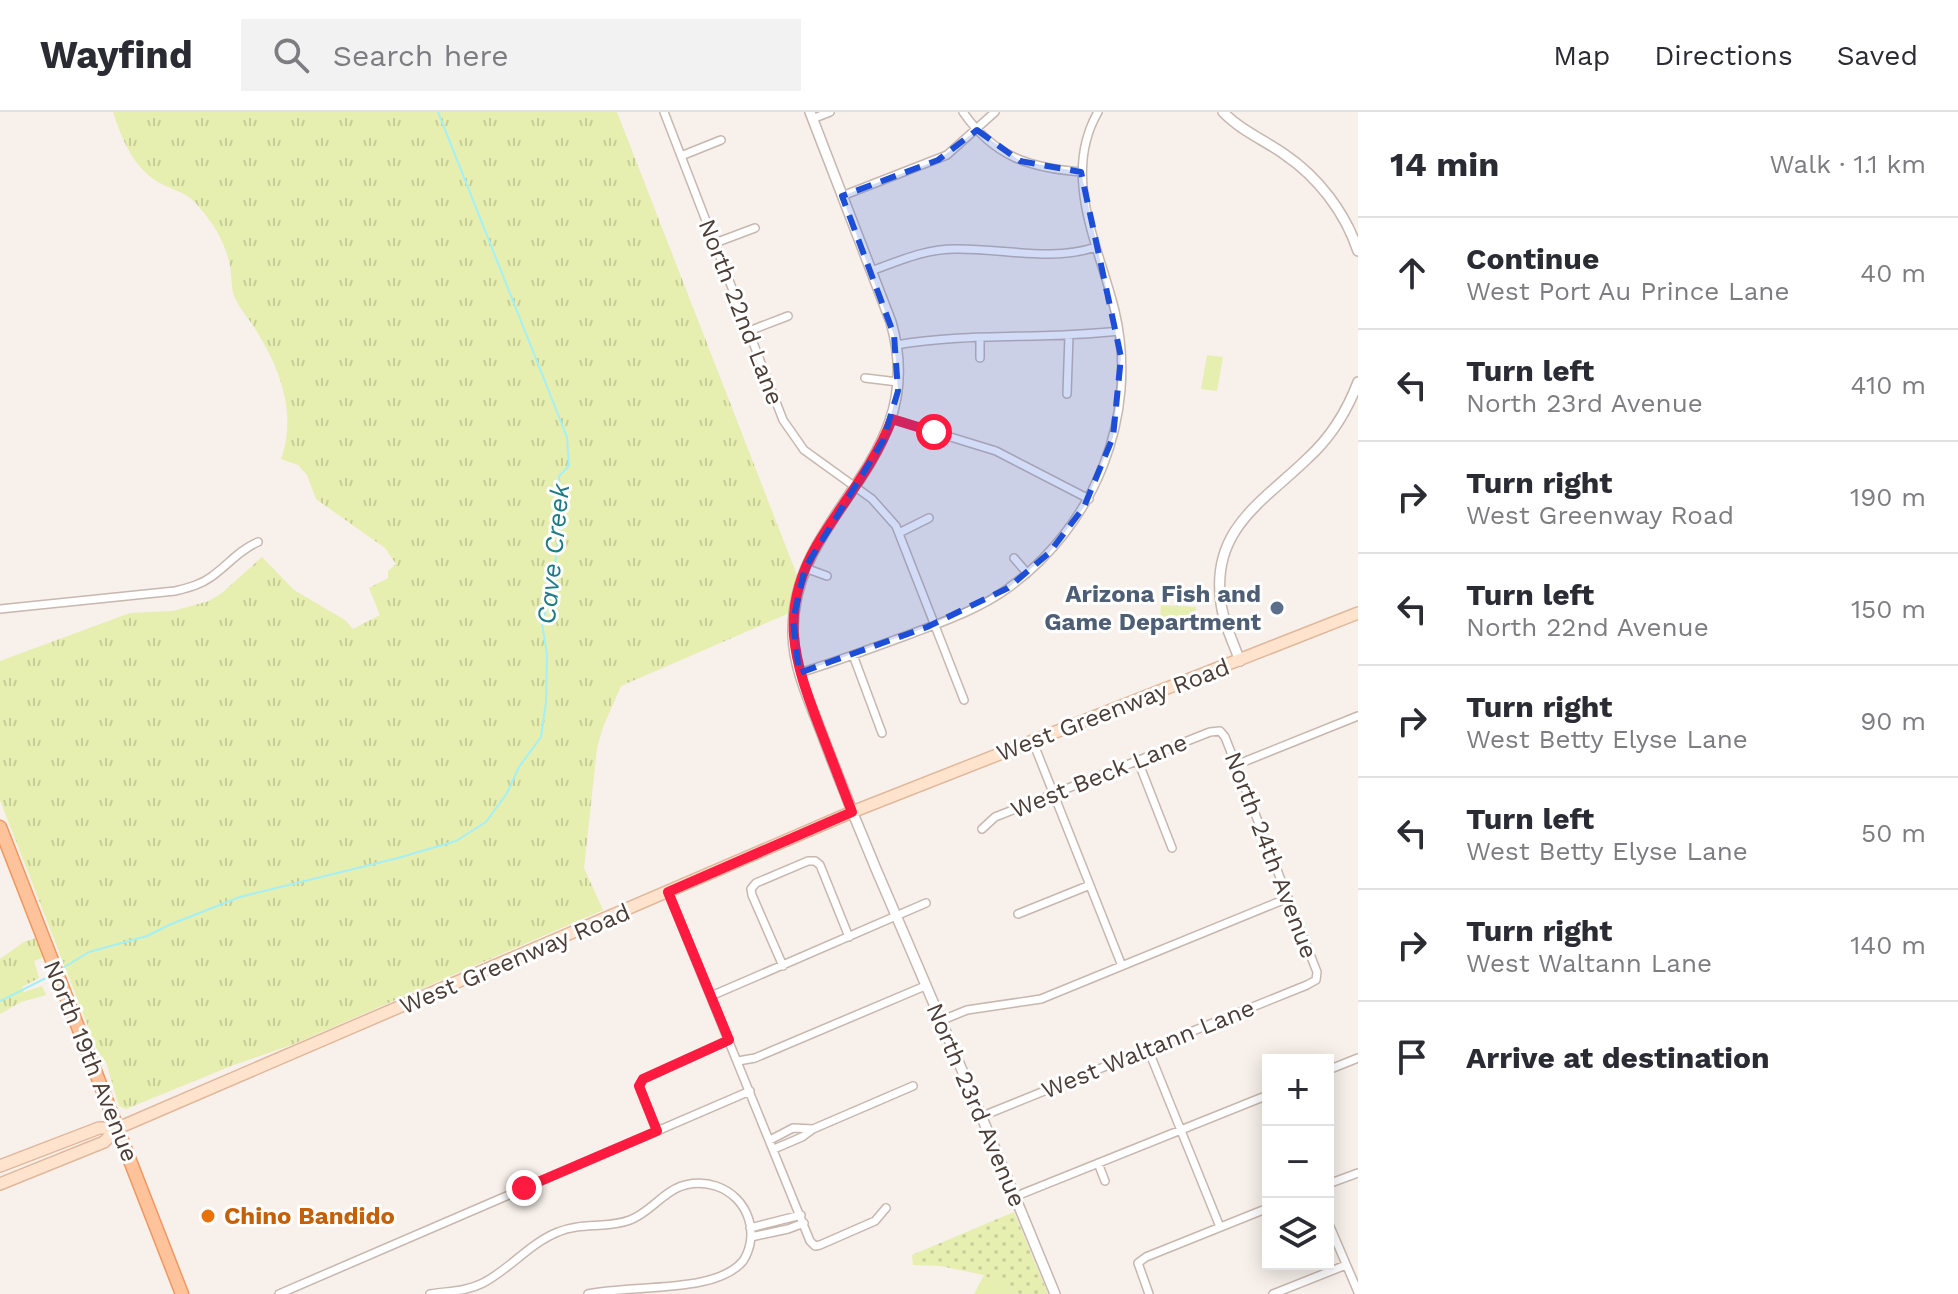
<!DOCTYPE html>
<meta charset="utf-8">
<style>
:root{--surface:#fff;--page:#f2f2f3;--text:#2b2b33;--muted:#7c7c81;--line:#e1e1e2}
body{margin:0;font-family:"Work Sans",sans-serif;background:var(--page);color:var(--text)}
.controls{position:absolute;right:24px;bottom:24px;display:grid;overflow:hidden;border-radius:0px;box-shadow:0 4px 20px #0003}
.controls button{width:72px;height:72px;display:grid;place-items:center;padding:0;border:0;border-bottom:2px solid var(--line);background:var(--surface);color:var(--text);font:40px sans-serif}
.stop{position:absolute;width:24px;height:24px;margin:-18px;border:6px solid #ff1a40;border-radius:50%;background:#fff}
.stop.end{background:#ff1a40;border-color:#fff;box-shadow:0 2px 8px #0008}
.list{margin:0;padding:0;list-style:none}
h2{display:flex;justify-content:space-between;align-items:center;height:104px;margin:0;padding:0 32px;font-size:34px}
h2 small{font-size:26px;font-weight:400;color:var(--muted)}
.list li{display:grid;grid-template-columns:52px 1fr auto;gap:24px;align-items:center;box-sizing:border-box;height:112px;padding:0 32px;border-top:2px solid var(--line)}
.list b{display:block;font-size:30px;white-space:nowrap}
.list p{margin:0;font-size:26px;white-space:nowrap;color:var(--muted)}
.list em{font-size:26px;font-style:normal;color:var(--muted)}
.icon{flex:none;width:44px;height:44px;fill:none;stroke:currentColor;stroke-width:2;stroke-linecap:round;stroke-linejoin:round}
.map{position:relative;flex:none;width:1358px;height:1182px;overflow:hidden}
header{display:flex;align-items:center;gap:48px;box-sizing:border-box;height:112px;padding:0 40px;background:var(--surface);border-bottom:2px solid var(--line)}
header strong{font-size:38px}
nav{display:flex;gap:44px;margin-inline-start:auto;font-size:28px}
.search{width:560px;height:72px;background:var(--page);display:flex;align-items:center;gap:20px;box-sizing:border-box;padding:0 28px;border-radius:0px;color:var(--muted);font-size:30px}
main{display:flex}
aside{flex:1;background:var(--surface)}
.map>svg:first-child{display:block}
.grass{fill:url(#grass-tufts)}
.garden{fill:url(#garden-dots)}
.pitch{fill:#e6eeb0}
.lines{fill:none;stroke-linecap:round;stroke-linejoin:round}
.stream{stroke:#a3f0f8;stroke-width:2}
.minor-casing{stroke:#c7b7af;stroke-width:10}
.tertiary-casing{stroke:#c7b7af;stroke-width:12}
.secondary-casing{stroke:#e1b89b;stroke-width:14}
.primary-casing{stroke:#f09760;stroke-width:15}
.minor{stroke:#fff;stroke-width:7}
.tertiary{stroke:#fff;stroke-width:9}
.secondary{stroke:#ffe3cd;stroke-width:11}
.primary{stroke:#ffc39c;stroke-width:12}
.route{stroke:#ff1a40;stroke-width:10}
.marked{fill:#1d4ed8;fill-opacity:0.2;stroke:#1d4ed8;stroke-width:6;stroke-dasharray:16 10;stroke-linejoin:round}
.service-dot{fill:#5c6f8a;stroke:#fff;stroke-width:3}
.food-dot{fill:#e8710a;stroke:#fff;stroke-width:3}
.labels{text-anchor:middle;stroke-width:6;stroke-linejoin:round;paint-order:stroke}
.street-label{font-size:24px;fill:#4c3e37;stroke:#fff}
.service-label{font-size:24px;font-weight:bold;fill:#4e5e75;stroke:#fff;text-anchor:end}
.food-label{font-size:24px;font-weight:bold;fill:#c56008;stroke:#fff;text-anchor:start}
.water-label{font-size:26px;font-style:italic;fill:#1d7b86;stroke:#fff}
</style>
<header>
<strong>Wayfind</strong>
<div class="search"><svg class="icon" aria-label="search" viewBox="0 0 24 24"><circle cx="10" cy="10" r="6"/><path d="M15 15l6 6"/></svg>Search here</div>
<nav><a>Map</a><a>Directions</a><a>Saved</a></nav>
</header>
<main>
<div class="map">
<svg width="1358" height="1182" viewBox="0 0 1358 1182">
<defs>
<pattern id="grass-tufts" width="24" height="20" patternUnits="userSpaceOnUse" patternTransform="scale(2)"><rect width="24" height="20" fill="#e6eeb0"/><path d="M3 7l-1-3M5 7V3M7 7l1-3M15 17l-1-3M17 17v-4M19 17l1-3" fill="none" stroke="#c7cd98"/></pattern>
<pattern id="garden-dots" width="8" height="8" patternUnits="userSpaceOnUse" patternTransform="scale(2)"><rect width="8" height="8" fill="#e6eeb0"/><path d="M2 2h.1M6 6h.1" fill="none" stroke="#c7cd98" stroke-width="1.8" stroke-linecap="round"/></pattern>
</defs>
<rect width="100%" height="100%" fill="#f7f0eb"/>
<!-- grass -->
<path class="grass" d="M113,0h504l183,471 -6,28 -173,75 -18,41 -6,21 -13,120 19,42 -309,134 -63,22 -105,43 -7,-3 -13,-44 -8,-10 -98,-252v-139l130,-48 43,-2 36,-10 13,-8 40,-36 32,33 51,30 8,9 27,-14 -11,-27 19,-10v-7l8,-7 -11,-16 -69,-49 -9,-24 -9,-10 -17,-6c16,-43 0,-89 -24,-127 -6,-11 -18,-24 -23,-36 -3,-9 -2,-21 -4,-30 -4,-22 -16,-42 -31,-59 -11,-15 -25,-16 -41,-25 -25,-15 -36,-43 -45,-70z
M42,824l7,19 -15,6 5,17 -17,9 2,5 18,-6 4,9 -25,7 -21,12v-55l24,-17z
M984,1163l35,19h-45z"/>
<!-- garden -->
<path class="garden" d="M1014,1100l34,82h-29l-35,-19 -43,-9 -28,-1 -1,-10z"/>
<!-- pitch -->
<path class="pitch" d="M1207,243l16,2 -6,34 -16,-2z
M1161,493l35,2 -1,16 -35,-2z"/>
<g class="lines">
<!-- stream -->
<path class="stream" d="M61,857l28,-17 58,-16 22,-11 71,-28 158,-39 58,-17 30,-19 21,-29 12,-26 22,-30 5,-35 1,-48 -5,-31 7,-24 8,-47 4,-36 -2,-40 10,-10 -2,-29 -129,-325
M0,889l52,-26"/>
<!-- minor casing -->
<g class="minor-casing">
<path id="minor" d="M664,0l119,308 21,30 68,49 24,27 68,174
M963,0c31,45 67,56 118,60
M812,7l18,-7
M681,44l40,-16
M842,84l105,-41 48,-43
M715,131l40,-15
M871,159c28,-10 54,-22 84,-22 47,-1 96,13 141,-2
M749,219l39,-15
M980,226v20
M896,233c73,-13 149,-5 222,-14
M865,266l33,4
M1067,282l2,-59
M892,307l104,32 93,48
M899,421l30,-15
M1014,446l13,15
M805,456l22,8
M0,497l175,-18c12,-3 25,-6 36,-14 17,-12 28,-27 47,-35
M853,543l29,78
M799,561c37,-11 73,-25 109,-38 34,-13 70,-25 99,-46 87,-62 133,-173 108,-278 -16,-65 -54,-135 -17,-199
M1033,630l89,224
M1138,649l34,87
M1236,653l122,-49
M668,780l142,349 5,5 5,-1 55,-24 11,-13
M1018,802l72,-29
M783,854l-31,-71 -1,-6 5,-6 52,-22h7l5,4 29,72
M711,884l215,-93
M940,909l27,-11 74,-11 247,-101
M1148,937l72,178
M738,949l17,-3 170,-72
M1328,958l30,-12
M980,1005l327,-132 9,-5 1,-8 -92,-235 -5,-6 -10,1 -215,85 -13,12
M657,1019l-18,-45 4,-7 86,-39
M770,1028l23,-12 20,1
M774,1037l28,-12 11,-8 100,-43
M1098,1051l7,18
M1328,1072l30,-11
M1014,1085l254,-102
M1328,1110l30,70
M750,1116l51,-13
M751,1125l37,-8 16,-6
M279,1182l471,-203
M430,1182c18,-3 35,-2 53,-11 27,-14 47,-40 75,-51 23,-10 49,-3 72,-12 16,-6 26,-19 40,-28 28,-19 69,-6 79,28 4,13 2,29 -6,41 -27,33 -110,23 -155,33
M1149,1182l-11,-31 8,-6 122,-49
M1273,1182l73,-29"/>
</g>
<!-- tertiary casing -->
<g class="tertiary-casing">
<path id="tertiary" d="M810,0l81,210c41,141 -101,188 -98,313 1,35 17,67 29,99 17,45 35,90 54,135 61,141 121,283 179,425
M1223,0c17,18 41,28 61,42 34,23 61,58 74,97
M1240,549c-7,-19 -17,-39 -19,-58 -11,-74 43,-102 87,-145 23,-21 39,-47 50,-76"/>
</g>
<!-- secondary casing -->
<g class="secondary-casing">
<path id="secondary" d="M0,1054l99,-38h19
M0,1072l104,-42 14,-14 734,-316 506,-199"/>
</g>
<!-- primary casing -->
<g class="primary-casing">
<path id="primary" d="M0,715l182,467"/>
</g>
<!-- minor -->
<use href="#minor" class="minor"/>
<!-- tertiary -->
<use href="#tertiary" class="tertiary"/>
<!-- secondary -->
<use href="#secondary" class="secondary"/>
<!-- primary -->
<use href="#primary" class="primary"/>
</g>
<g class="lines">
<!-- route -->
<path class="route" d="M524,1076l133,-57 -18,-45 4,-7 86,-39 -61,-148 184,-80c-11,-28 -22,-57 -33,-86 -25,-66 -41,-114 -2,-181 25,-42 57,-79 75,-126l42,13"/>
</g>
<!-- marked area -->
<path class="marked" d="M977,18l43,31 61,11 40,185 -8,80 -29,70 -35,46 -41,35 -81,39 -128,46 -6,-53 12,-52 78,-127 15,-50 -4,-56 -52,-139 96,-36z"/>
<!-- markers -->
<circle class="service-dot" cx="1277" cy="496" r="8"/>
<circle class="food-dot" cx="208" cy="1104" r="8"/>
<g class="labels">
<!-- street labels -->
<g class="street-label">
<text transform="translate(741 200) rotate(69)" y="8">North 22nd Lane</text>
<text transform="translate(1113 598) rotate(-21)" y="8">West Greenway Road</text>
<text transform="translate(1099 664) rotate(-22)" y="8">West Beck Lane</text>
<text transform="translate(1271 743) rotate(69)" y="8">North 24th Avenue</text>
<text transform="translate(515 847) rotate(-23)" y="8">West Greenway Road</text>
<text transform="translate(1148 937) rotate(-22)" y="8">West Waltann Lane</text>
<text transform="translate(91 949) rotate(68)" y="8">North 19th Avenue</text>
<text transform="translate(976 993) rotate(67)" y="8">North 23rd Avenue</text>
</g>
<!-- service labels -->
<g class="service-label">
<text x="1261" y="490">Arizona Fish and<tspan x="1261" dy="28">Game Department</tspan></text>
</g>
<!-- food labels -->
<g class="food-label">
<text x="224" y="1112">Chino Bandido</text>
</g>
<!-- water labels -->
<g class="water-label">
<text transform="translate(553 442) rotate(-84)" y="9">Cave Creek</text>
</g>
</g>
</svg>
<div class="controls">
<button>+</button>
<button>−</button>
<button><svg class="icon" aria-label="layers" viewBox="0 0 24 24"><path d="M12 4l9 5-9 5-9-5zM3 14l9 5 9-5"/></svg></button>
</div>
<div class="stop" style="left:934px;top:320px"></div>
<div class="stop end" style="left:524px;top:1076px"></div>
</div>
<aside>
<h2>14 min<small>Walk · 1.1 km</small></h2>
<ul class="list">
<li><svg class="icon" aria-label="ahead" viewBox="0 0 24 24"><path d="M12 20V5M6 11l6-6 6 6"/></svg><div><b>Continue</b><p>West Port Au Prince Lane</p></div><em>40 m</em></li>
<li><svg class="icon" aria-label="left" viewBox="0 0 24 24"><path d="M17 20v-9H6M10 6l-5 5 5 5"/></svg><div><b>Turn left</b><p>North 23rd Avenue</p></div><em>410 m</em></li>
<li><svg class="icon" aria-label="right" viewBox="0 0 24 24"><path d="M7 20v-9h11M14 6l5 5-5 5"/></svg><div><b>Turn right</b><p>West Greenway Road</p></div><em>190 m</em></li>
<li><svg class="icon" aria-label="left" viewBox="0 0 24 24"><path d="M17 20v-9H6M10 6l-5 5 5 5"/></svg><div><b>Turn left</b><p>North 22nd Avenue</p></div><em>150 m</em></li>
<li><svg class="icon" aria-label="right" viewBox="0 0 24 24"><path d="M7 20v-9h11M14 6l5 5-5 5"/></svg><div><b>Turn right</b><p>West Betty Elyse Lane</p></div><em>90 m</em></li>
<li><svg class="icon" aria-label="left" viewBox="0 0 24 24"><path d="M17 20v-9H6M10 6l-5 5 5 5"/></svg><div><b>Turn left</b><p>West Betty Elyse Lane</p></div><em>50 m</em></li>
<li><svg class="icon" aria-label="right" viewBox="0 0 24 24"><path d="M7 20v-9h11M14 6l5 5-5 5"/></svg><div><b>Turn right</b><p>West Waltann Lane</p></div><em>140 m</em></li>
<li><svg class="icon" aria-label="arrive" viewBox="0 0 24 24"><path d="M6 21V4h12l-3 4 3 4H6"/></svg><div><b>Arrive at destination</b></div></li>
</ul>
</aside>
</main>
